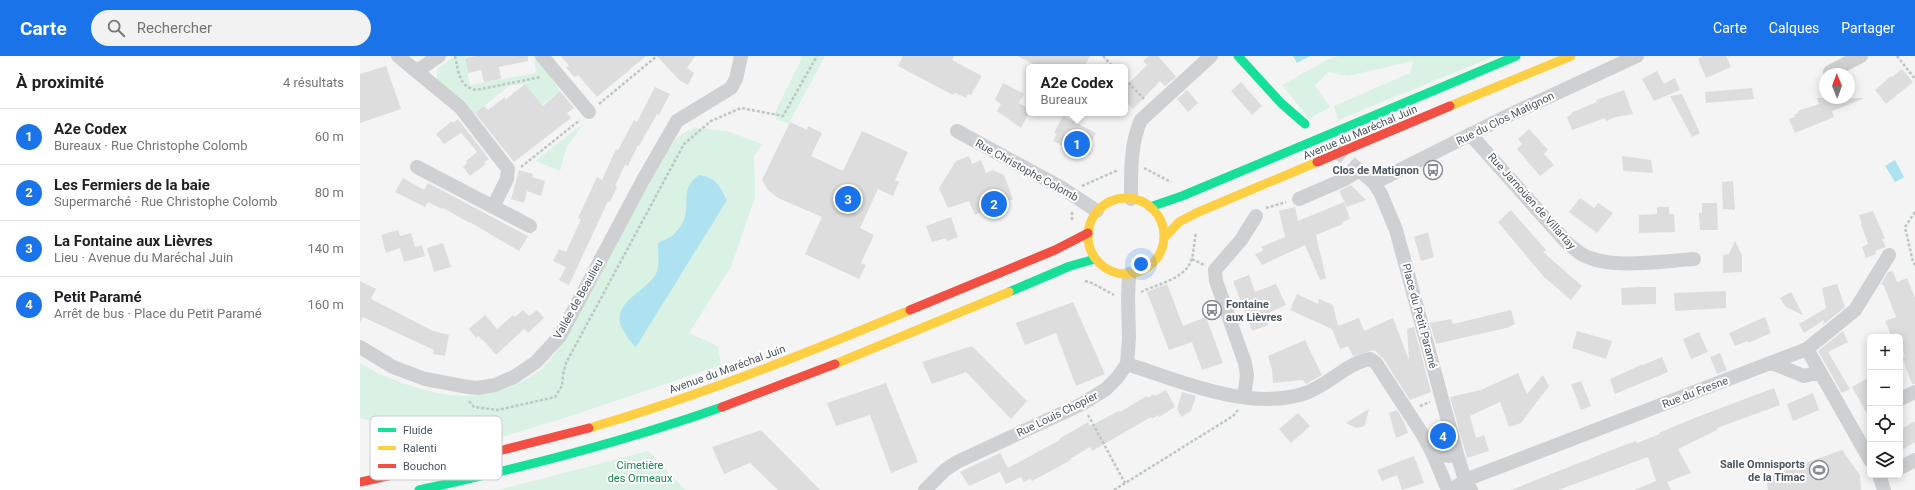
<!DOCTYPE html>
<html lang="fr">
<meta charset="utf-8">
<style>
:root{--surface:#fff;--page:#f2f2f2;--text:#202124;--muted:#757577;--line:#e0e0e0;--accent:#1a73e8}
body{margin:0;font-family:Roboto,sans-serif;background:var(--page);color:var(--text)}
.controls{position:absolute;right:12px;bottom:12px;display:grid;overflow:hidden;border-radius:6px;box-shadow:0 2px 10px #0003}
.controls button{width:36px;height:36px;display:grid;place-items:center;padding:0;border:0;border-bottom:1px solid var(--line);background:var(--surface);color:var(--text);font:20px sans-serif}
.compass{position:absolute;left:1459px;top:12px;width:36px;height:36px;border-radius:50%;background:var(--surface);box-shadow:0 2px 10px #0003;rotate:359deg}
.you{position:absolute;left:781px;top:208px;width:14px;height:14px;margin:-10px;border:3px solid #fff;border-radius:50%;background:#1a73e8;box-shadow:0 0 0 6px #1a73e833}
.badge{display:grid;place-items:center;width:26px;height:26px;border-radius:50%;background:var(--accent);color:#fff;font-size:13px;font-weight:700}
.pin{position:absolute;translate:-50% -50%;border:2px solid #fff;box-shadow:0 1px 4px #0006}
.popup{position:absolute;left:666px;top:8px;width:102px;height:52px;box-sizing:border-box;display:grid;place-content:center;border-radius:6px;background:var(--surface);filter:drop-shadow(0 1px 3px #0005);font-size:13px;white-space:nowrap;color:var(--muted)}
.popup b{font-size:15px;color:var(--text)}
.popup::after{content:'';position:absolute;left:50%;top:100%;margin-left:-8px;border:8px solid transparent;border-top-color:var(--surface)}
.list{margin:0;padding:0;list-style:none}
h2{display:flex;justify-content:space-between;align-items:center;height:52px;margin:0;padding:0 16px;font-size:17px}
h2 small{font-size:13px;font-weight:400;color:var(--muted)}
.list li{display:grid;grid-template-columns:26px 1fr auto;gap:12px;align-items:center;box-sizing:border-box;height:56px;padding:0 16px;border-top:1px solid var(--line)}
.list b{display:block;font-size:15px;white-space:nowrap}
.list p{margin:0;font-size:13px;white-space:nowrap;color:var(--muted)}
.list em{font-size:13px;font-style:normal;color:var(--muted)}
.icon{flex:none;width:22px;height:22px;fill:none;stroke:currentColor;stroke-width:2;stroke-linecap:round;stroke-linejoin:round}
.map{position:relative;flex:none;width:1555px;height:434px;overflow:hidden}
header{display:flex;align-items:center;gap:24px;box-sizing:border-box;height:56px;padding:0 20px;background:var(--accent);color:#fff}
header strong{font-size:19px}
nav{display:flex;gap:22px;margin-inline-start:auto;font-size:14px}
.search{width:280px;height:36px;background:var(--page);display:flex;align-items:center;gap:10px;box-sizing:border-box;padding:0 14px;border-radius:22px;color:var(--muted);font-size:15px}
main{display:flex}
aside{flex:1;background:var(--surface)}
.map>svg:first-child{display:block}
.green{fill:#d9f2e3}
.water{fill:#aee2f0}
.building{fill:#ddddde}
.lines{fill:none;stroke-linecap:round;stroke-linejoin:round}
.street-tunnel{stroke:#d2d4d7;stroke-width:14;stroke-dasharray:14 7;stroke-linecap:butt}
.path{stroke:#bcc7c4;stroke-width:2.5;stroke-dasharray:3 2;stroke-linecap:butt}
.street{stroke:#ced0d2;stroke-width:14}
.fast{stroke:#16e098;stroke-width:9}
.slow{stroke:#ffcf43;stroke-width:9}
.jam{stroke:#f24e42;stroke-width:9}
.labels{text-anchor:middle;stroke-width:4;stroke-linejoin:round;paint-order:stroke}
.street-label{font-size:11px;fill:#4a5661;stroke:#fff}
.poi-label{font-size:11px;font-weight:bold;fill:#4a5661;stroke:#fff;text-anchor:end}
.park-label{font-size:11px;fill:#17864f;stroke:#fff}
.key{fill:#fff;stroke:#c9ccd0;stroke-width:1}
.key-label{font-size:11px;fill:#4a5661}
</style>
<header>
<strong>Carte</strong>
<div class="search"><svg class="icon" aria-label="search" viewBox="0 0 24 24"><circle cx="10" cy="10" r="6"/><path d="M15 15l6 6"/></svg>Rechercher</div>
<nav><a>Carte</a><a>Calques</a><a>Partager</a></nav>
</header>
<main>
<aside>
<h2>À proximité<small>4 résultats</small></h2>
<ul class="list">
<li><span class="badge">1</span><div><b>A2e Codex</b><p>Bureaux · Rue Christophe Colomb</p></div><em>60 m</em></li>
<li><span class="badge">2</span><div><b>Les Fermiers de la baie</b><p>Supermarché · Rue Christophe Colomb</p></div><em>80 m</em></li>
<li><span class="badge">3</span><div><b>La Fontaine aux Lièvres</b><p>Lieu · Avenue du Maréchal Juin</p></div><em>140 m</em></li>
<li><span class="badge">4</span><div><b>Petit Paramé</b><p>Arrêt de bus · Place du Petit Paramé</p></div><em>160 m</em></li>
</ul>
</aside>
<div class="map">
<svg width="1555" height="434" viewBox="0 0 1555 434">
<rect width="100%" height="100%" fill="#f4f4f4"/>
<!-- green -->
<path class="green" d="M95,0h10l5,29 66,-12 -2,-17h2l24,35 -18,14 -17,-21 -16,2 -35,28 -9,-13 -28,-21v-11z
M441,0h24l-36,67 -12,-3 -3,-5 26,-53z
M979,0h156l-157,64 -4,-14 76,-33 3,-12 -66,15 -19,-4 -13,14 15,21 -21,12 -27,-34 45,-25z
M224,67l-18,25 -6,23 -25,-10z
M337,72l30,3 35,13 -8,12 1,41 -24,70 -42,66 29,13 3,19 -147,50 -79,24 -99,16 -5,-28 -31,-9v-55c29,18 69,31 103,33 23,1 53,-9 72,-22 20,-13 36,-47 48,-68 24,-43 46,-86 69,-128 11,-20 21,-46 45,-50z
M288,395l37,39h-187z"/>
<!-- water -->
<path class="water" d="M933,0h17l-13,7z
M1535,104l9,17 -9,5 -10,-16z
M339,119c19,3 20,11 28,25l-91,147c-5,-4 -8,-9 -11,-14 -20,-28 20,-40 31,-59 4,-9 2,-21 2,-31 6,-3 14,-6 18,-11 21,-21 -1,-41 23,-57z"/>
<!-- building -->
<path class="building" d="M117,0h51v5l-29,6 2,12 -17,3 -3,-12 -13,3 -3,-15z
M201,0h85l-49,41 -19,-22 -4,2 -8,-10 3,-1z
M297,0h38l-8,12 7,5 -6,12 -9,-5z
M543,0h51l-2,4 30,16 -11,19 -3,-1 -2,4 -11,-5 -2,2 -55,-29z
M658,0h72l-6,11h-46z
M789,0h9l18,21 -11,9 -5,-5 -27,28 -8,-8v-14l22,-22 -4,-4z
M1343,0h23l5,11 -25,11 -8,-19z
M26,10l15,43 -41,14v-49z
M1542,13l11,13 -27,22 -11,-14 16,-14 1,1z
M1297,15l7,13 11,-6 5,12 -26,11 -12,-22z
M881,26l21,24 -10,9 -21,-24z
M643,27l21,11 -5,9 10,6v4l-8,15 -24,-17 4,-7 -6,-4z
M165,28l18,22 17,-15 14,17 -7,5 4,5 -57,44 -39,-49 9,-7 4,4 17,-13v3z
M295,31l15,7 -11,21 -2,-1 -18,32 -1,-1 -10,21 -3,-1 -10,21 2,1 -7,15 -2,-1 -39,84 -10,-5 7,-13 -13,-6 6,-12 7,3 15,-33 -3,-1 19,-41 5,3 14,-31 2,1 16,-30 3,2z
M1392,32l2,11 -48,4 -1,-11z
M827,34l11,13 -10,9 -11,-13z
M1264,34l9,24 -17,3 -10,4 -1,-3 -33,12 -5,-13 5,-3 -1,-1 26,-11 -1,-2z
M1322,38l18,39 -8,4 -22,-41z
M1457,42h46v1l-31,12 2,6 -39,16 -6,-14 6,-2 -1,-2 4,-2v-2l21,-7z
M703,60l33,17 -9,17 -2,-1 -3,6 -29,-14 4,-7 -3,-1z
M98,63l31,40 -5,3 2,2 -16,12 -7,-9 4,-4 -1,-2 11,-9 -8,-10 -8,-9 -17,11 -8,-10 16,-13 1,2z
M430,66l17,8 1,-4 14,7 -11,23 32,15 19,-40 46,21 -13,28 4,2 -6,14 -15,-7 -18,39 14,7 -13,28 5,2 -7,14 -54,-25 17,-37 -44,-19 -10,-8 -6,-10z
M1169,73l19,21 -4,4 10,11 -14,11 -23,-27 5,-5 -4,-5z
M609,100l3,8 9,-4 5,13 7,-3 11,5 9,24 -38,16 -6,-14 -21,7 -9,-20 17,-27z
M1262,100l29,4 2,13 -30,-2z
M159,114l14,4 -1,3 13,4 -4,15 -14,-5 -3,12 -13,-4z
M43,122l21,12 4,-7 100,53 -9,15 -49,-29v1l-27,-15 -1,1 -14,-7 -3,5 -30,-15z
M1373,125l2,29 -12,-1 -1,-27z
M991,129l15,15 -19,7 -8,-16z
M1220,142l14,10 4,-5 15,10 -16,20 -28,-21z
M984,146l6,17 -8,3 1,2 -27,11 10,43 -6,2 -15,-35 -43,20 -7,-11 8,-3 -2,-4 24,-10 -6,-26 16,-4 3,14z
M1342,147h15l1,27h-18l-1,-17h3z
M1297,151h12v7h5l1,18 -36,1v-18l18,-1z
M1151,154l35,40 -3,2 39,34 -11,14 -27,-23 -46,-55z
M1513,155l12,27 -3,1 4,8 -11,4 1,3 -10,4 -4,-11 6,-3 -7,-20h1l-3,-9z
M591,161l7,20 -11,4 -1,-3 -14,4 -6,-16z
M38,174l2,6 11,-3 4,14 7,-2 3,11 -21,6 -4,-14 -14,5 -5,-18z
M1068,176l6,25 -13,4 -7,-24z
M1375,185l7,14v17l-19,1v-18l6,-1z
M83,187l8,24 -17,5 -7,-24z
M1533,215l4,11 10,-4 8,20v86h-3l-10,-27 3,-1 -5,-13v-6h-2l-2,-4 -5,2 -6,-14 11,-4 -12,-31 -3,-2 7,-12z
M889,219l6,17 21,-8 10,21 -22,10 4,10 -16,6 -19,-50z
M0,225l16,8 -5,10 62,32 16,4 -4,21 -12,-2 1,-4 -71,-33 -3,6z
M807,228l16,42 23,-9 17,46 -21,7 -10,-28 -23,8 -22,-58z
M1477,228l8,23 -22,18 1,-5 -20,13 -5,-9 27,-16 -4,-20z
M1279,231h17v17l-34,1 -1,-17z
M1366,235v17l-51,3 -1,-18z
M1431,236l12,23 -17,-8 -6,-9z
M937,238l21,10 1,-5 14,6 5,21 21,-8 5,13 29,-13 16,42 -2,-31 7,-2 17,65 -21,8 -27,-42 -9,-8 -21,6 -5,-10 -8,3 -8,-20 -42,-19z
M713,246l32,72 -29,12 -20,-53 -31,12 -9,-22z
M163,254l6,6 8,-6 7,8 -16,15 -4,-4 -28,26 -11,-13 -7,-6 -2,2 -7,-9 16,-14 12,14 16,-14 2,2z
M1151,254l4,14 -5,2v1l-74,17 -6,-21 21,-4 2,5z
M1405,261l6,16 -23,10v-2l-13,5 -6,-13z
M1217,275l35,10 -6,18 -34,-11z
M1483,275l5,11 -20,10 22,37 -8,4 -24,-42z
M1339,276l9,20 -17,7 -8,-20z
M945,284l17,35 -16,9 -3,-4 -30,3 -1,-13 -4,-14z
M612,290l55,55 -16,18 -45,-47 -34,12 -10,-22z
M1360,297l7,17 -10,4 -7,-17z
M1302,301l6,15 -53,22 -5,-15 33,-15v1z
M1158,317l9,21 16,-19 6,11 -28,37 -12,4 -9,-25 -30,14 6,22 8,-3 5,16 -22,7 -17,-61 31,-7z
M1510,321v42l-18,-32z
M1221,325l10,25 -10,4 -10,-26z
M526,327l32,79 -27,11 -21,-58 -34,11 -9,-23z
M1414,332l6,17 -63,23v2l-39,19 13,24 -24,9 4,8h-37l22,-9 -8,-24 -90,33h-47l111,-44 14,-5 1,2 23,-9 -1,-1 38,-16z
M806,334l9,17 -16,10 -1,-2 -6,4 -1,-2 -59,34 -2,-4 -20,12 1,1 -39,21 -2,-2 -6,3 -3,-5 -15,7 -6,-12 -31,14 -9,-14 40,-19 8,15 52,-28 -1,-1 29,-17 2,4 29,-15 1,1 27,-16 1,2 6,-4 1,2z
M822,336l14,4 -5,15 -10,6 -4,-8z
M1453,337l6,17 -26,11 -6,-17z
M1009,353l-4,16 -3,2 -6,1 -10,-5z
M1037,354l7,12 4,11 -12,5 -7,-25z
M938,357l12,13 -19,17 -12,-14z
M1555,365v21l-15,9v-21z
M401,374l59,60h-42l-28,-27 -26,11 -12,-27z
M1482,394l18,25 1,15h-93l-2,-13z
M1054,400l10,27 -22,7 -5,-15 -15,6 -5,-11z"/>
<g class="lines">
<!-- street-tunnel -->
<path class="street-tunnel" d="M974,93l25,21"/>
<!-- path -->
<path class="path" d="M95,0c4,16 3,30 21,34l65,-13
M743,0l10,11
M1537,0l18,23
M765,23l19,20
M239,48l58,-48
M161,111l59,-47
M784,112l27,14
M722,130l36,-16
M906,152l20,-6
M712,156v10
M1555,156l-10,15 8,35 2,3
M832,203l12,6
M725,225l7,2 22,12
M781,236c16,-8 46,-13 51,-34 2,-8 2,-16 4,-25
M109,345l5,6 24,3 57,-13 7,-11 1,-11 3,-12 118,-219 27,-23 30,-13 42,8 34,-60
M1060,350l10,-4
M728,359l37,68
M754,434l119,-74 5,-6"/>
<!-- street -->
<path class="street" d="M38,0l62,51 48,62 -1,10 -14,28
M182,0l47,56
M57,15l22,-15
M1470,16l31,-16
M597,75l105,57 35,23
M1110,78l98,110c5,3 10,8 15,11 29,15 79,6 111,4
M57,111l113,59
M1014,127l131,-66 132,-61
M771,143c0,-26 -1,-55 10,-79l70,-64
M939,143l46,-20 14,-9 15,13 7,11 15,36 61,224 8,26 6,10
M0,291l33,20 32,12 43,8 10,1 17,-3 19,-8 22,-15 24,-26 83,-156 34,-59 54,-33 5,-9 5,-23
M1447,293l63,111
M1412,307l32,13 16,-4
M767,308c54,17 122,48 179,29 22,-8 43,-31 64,-34l6,4 47,72 9,17 17,4 8,-2
M884,341l3,-22 -2,-12 -29,-82 -1,-11 26,-30 15,-24
M1540,343l15,-7
M1072,396l16,38
M1540,412l15,-8
M1519,419l5,15
M565,434l20,-20 12,-8 125,-58 24,-15 11,-11 10,-14 2,-26 -1,-40 1,-24
M1092,434l13,-10 342,-131 48,-39 34,-55"/>
<!-- fast -->
<path class="fast" d="M878,0l43,47 24,21
M790,151l32,-11 334,-140
M649,236l61,-26 25,-7
M59,434c103,-22 204,-48 303,-83"/>
<!-- slow -->
<path class="slow" d="M1090,50l121,-50
M728 180a38 38 0 1 1 76 0a38 38 0 1 1-76 0Z
M804,182l15,-16 17,-9 121,-51
M475,308l174,-72
M229,372c110,-32 216,-74 321,-118"/>
<!-- jam -->
<path class="jam" d="M957,106l133,-56
M550,254l145,-60 33,-17
M362,351l113,-43
M0,426l115,-25 114,-29"/>
</g>
<!-- icons -->
<defs>
<g id="bus-ring" transform="scale(1)"><circle r="9.5" fill="#fff" stroke="#868d94" stroke-width="1.5"/><path d="M-5-6H5V4H4V6H2V4H-2V6H-4V4H-5ZM-3.5-4V0h7V-4ZM-3.5 1.2v1.5H-2V1.2ZM2 1.2v1.5H3.5V1.2Z" fill="#868d94"/></g>
<g id="stadium-ring" transform="scale(1)"><circle r="9.5" fill="#fff" stroke="#868d94" stroke-width="1.5"/><path d="M0-5a6.5 5 0 1 0 0 10a6.5 5 0 1 0 0-10ZM-3.5-1.8h7v3.6h-7Z" fill="#868d94"/></g>
</defs>
<g fill-rule="evenodd">
<use href="#bus-ring" x="1073" y="114"/>
<use href="#bus-ring" x="852" y="254"/>
<use href="#stadium-ring" x="1459" y="414"/>
</g>
<g class="labels">
<!-- street labels -->
<g class="street-label">
<text transform="translate(1145 62) rotate(-26)" y="4">Rue du Clos Matignon</text>
<text transform="translate(1000 76) rotate(-23)" y="4">Avenue du Maréchal Juin</text>
<text transform="translate(667 114) rotate(29)" y="4">Rue Christophe Colomb</text>
<text transform="translate(1172 145) rotate(48)" y="4">Rue Jarnoüen de Villartay</text>
<text transform="translate(218 243) rotate(-61)" y="4">Vallée de Beaulieu</text>
<text transform="translate(1060 260) rotate(75)" y="4">Place du Petit Paramé</text>
<text transform="translate(367 313) rotate(-20)" y="4">Avenue du Maréchal Juin</text>
<text transform="translate(1335 336) rotate(-21)" y="4">Rue du Fresne</text>
<text transform="translate(697 358) rotate(-26)" y="4">Rue Louis Chopier</text>
</g>
<!-- poi labels -->
<g class="poi-label">
<text x="1059" y="118">Clos de Matignon</text>
<text x="866" y="252" text-anchor="start">Fontaine<tspan x="866" dy="13">aux Lièvres</tspan></text>
<text x="1445" y="412">Salle Omnisports<tspan x="1445" dy="13">de la Timac</tspan></text>
</g>
<!-- park labels -->
<g class="park-label">
<text x="280" y="413">Cimetière<tspan x="280" dy="13">des Ormeaux</tspan></text>
</g>
</g>
<!-- legend -->
<rect x="10" y="360" width="132" height="64" rx="6" class="key"/>
<rect x="18" y="372" width="18" height="4" fill="#16e098"/>
<rect x="18" y="390" width="18" height="4" fill="#ffcf43"/>
<rect x="18" y="408" width="18" height="4" fill="#f24e42"/>
<g class="key-label">
<text x="43" y="378">Fluide</text>
<text x="43" y="396">Ralenti</text>
<text x="43" y="414">Bouchon</text>
</g>
</svg>
<div class="controls">
<button>+</button>
<button>−</button>
<button><svg class="icon" aria-label="locate" viewBox="0 0 24 24"><circle cx="12" cy="12" r="6"/><path d="M12 2v4M12 18v4M2 12h4M18 12h4"/></svg></button>
<button><svg class="icon" aria-label="layers" viewBox="0 0 24 24"><path d="M12 4l9 5-9 5-9-5zM3 14l9 5 9-5"/></svg></button>
</div>
<svg class="compass" viewBox="-18 -18 36 36"><path d="M0-13l5 13h-10z" fill="#e53935"/><path d="M0 13l5-13h-10z" fill="#757577"/></svg>
<div class="you"></div>
<div class="pin badge" style="left:717px;top:88px">1</div>
<div class="popup"><b>A2e Codex</b>Bureaux</div>
<div class="pin badge" style="left:634px;top:148px">2</div>
<div class="pin badge" style="left:488px;top:143px">3</div>
<div class="pin badge" style="left:1083px;top:380px">4</div>
</div>
</main>
